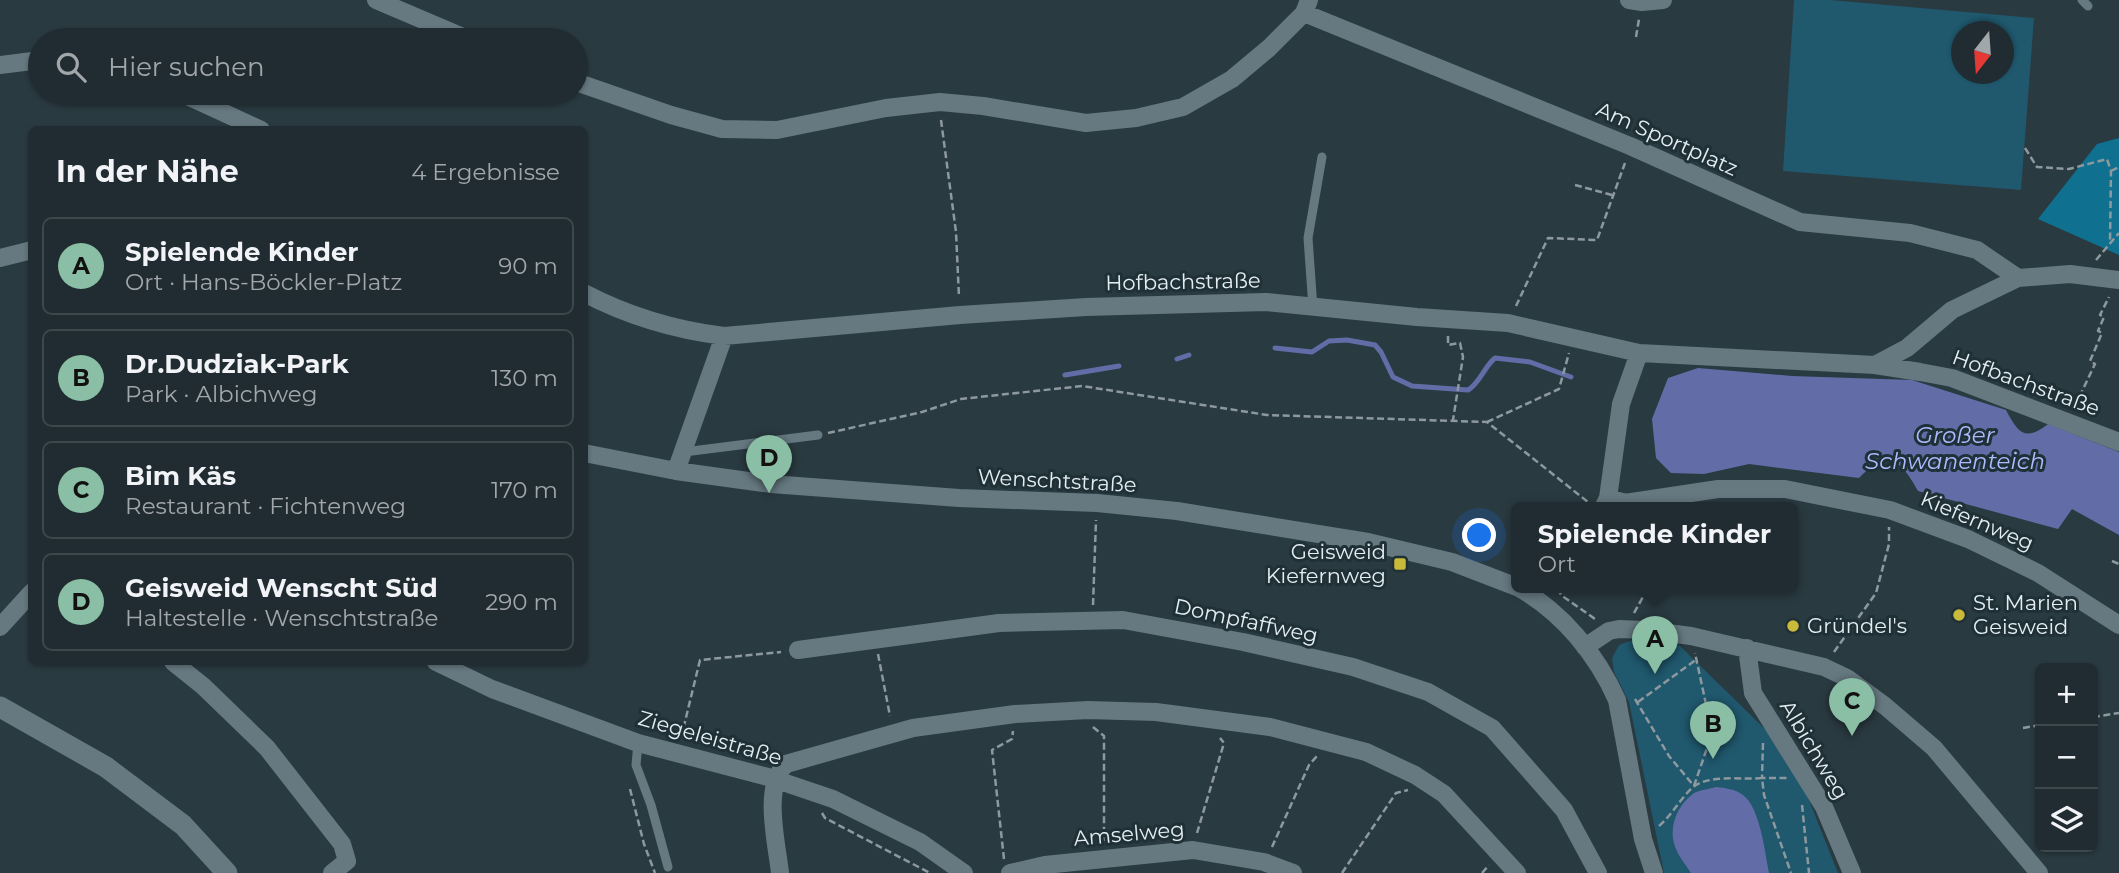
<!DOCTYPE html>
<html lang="de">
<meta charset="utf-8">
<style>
:root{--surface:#202c31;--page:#2d383d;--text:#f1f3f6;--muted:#a2a7ab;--line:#3d484d;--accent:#8abfa5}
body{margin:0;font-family:Montserrat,sans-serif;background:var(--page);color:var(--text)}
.controls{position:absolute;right:21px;bottom:21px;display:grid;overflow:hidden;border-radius:10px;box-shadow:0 2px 5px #0004}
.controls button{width:63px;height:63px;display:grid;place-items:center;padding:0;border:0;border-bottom:2px solid var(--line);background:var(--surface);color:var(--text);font:35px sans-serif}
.compass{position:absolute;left:1951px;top:21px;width:63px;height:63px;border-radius:50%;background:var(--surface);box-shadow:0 2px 5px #0004;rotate:197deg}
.you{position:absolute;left:1480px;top:536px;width:24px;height:24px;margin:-18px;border:5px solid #fff;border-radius:50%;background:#1a73e8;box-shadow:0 0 0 10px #1a73e833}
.badge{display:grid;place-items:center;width:46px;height:46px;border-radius:50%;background:var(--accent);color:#111;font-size:23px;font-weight:700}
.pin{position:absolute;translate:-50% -58px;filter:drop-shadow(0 2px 4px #0008)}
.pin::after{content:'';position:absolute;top:37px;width:24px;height:21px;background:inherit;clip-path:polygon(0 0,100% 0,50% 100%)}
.popup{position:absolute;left:1511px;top:502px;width:287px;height:91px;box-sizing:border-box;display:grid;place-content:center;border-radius:10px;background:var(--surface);filter:drop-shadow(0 2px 5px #0005);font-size:23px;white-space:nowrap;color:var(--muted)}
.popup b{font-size:26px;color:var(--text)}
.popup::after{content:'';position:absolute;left:50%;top:100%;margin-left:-14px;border:14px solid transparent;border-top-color:var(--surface)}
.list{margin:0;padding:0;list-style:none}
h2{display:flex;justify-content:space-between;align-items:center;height:91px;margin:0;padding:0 28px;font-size:30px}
h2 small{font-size:23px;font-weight:400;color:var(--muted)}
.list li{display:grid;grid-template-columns:46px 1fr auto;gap:21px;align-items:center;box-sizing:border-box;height:98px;margin:0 14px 14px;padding:0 14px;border:2px solid var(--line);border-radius:10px}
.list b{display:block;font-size:26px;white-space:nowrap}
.list p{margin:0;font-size:23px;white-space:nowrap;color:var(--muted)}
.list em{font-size:23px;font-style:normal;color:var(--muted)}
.icon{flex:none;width:38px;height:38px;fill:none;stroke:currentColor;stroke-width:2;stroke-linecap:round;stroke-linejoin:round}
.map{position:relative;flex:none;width:2119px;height:873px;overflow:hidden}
.search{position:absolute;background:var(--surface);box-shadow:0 2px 5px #0004;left:28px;top:28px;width:560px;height:77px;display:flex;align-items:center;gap:18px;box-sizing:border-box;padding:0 24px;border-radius:38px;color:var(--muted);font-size:26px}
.panel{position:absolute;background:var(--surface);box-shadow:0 2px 5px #0004;left:28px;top:126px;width:560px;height:539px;border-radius:10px}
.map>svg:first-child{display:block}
.green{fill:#20586d;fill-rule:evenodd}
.forest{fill:#0f718f}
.water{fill:#626da8}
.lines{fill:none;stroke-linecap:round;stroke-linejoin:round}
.stream{stroke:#626da8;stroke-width:5}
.path{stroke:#8d999f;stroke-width:2.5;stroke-dasharray:7 3.5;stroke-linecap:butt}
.service{stroke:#667880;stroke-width:9}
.minor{stroke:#667880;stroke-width:18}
.tertiary{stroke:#667880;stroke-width:21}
.poi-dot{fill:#c9ba3a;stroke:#203037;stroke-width:2.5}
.labels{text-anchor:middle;stroke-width:6;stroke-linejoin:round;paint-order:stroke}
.street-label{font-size:21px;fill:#e4eef2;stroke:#203037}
.poi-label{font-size:21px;fill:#e4eef2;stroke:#203037;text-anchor:start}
.water-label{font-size:23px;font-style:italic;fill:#acbafe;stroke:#203037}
</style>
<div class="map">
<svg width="2119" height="873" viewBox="0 0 2119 873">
<rect width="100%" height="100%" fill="#2a3a41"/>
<!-- green -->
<path class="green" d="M1794,0h36l204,18 -13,172 -238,-19zM1962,32h42v42h-42z
M1640,637l39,8 90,88 34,52 35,88h-174l-35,-171 -15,-30 -2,-14 7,-13z"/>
<!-- forest -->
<path class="forest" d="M2119,138v117l-81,-36 59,-75z"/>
<!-- water -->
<path class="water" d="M1698,368l94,8 120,4 94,30c12,23 19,32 42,14l71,28v83l-47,-26 -14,20 -140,-38c-17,-31 -30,-43 -59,-13l-110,-14 -45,10 -33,-1 -15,-15 -4,-39 16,-41z
M1716,787c9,1 19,2 27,8 17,12 22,58 26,78h-78c-5,-8 -12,-16 -15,-24 -9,-20 1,-44 18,-56 6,-3 16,-4 22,-6z"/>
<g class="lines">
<!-- stream -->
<path class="stream" d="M1275,348l37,4 17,-11 18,-1 28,5 6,7 12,25 19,9 56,4c12,-7 16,-23 27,-32l35,4 41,15
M1177,359l12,-4
M1065,375l54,-9"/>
<!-- path -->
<path class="path" d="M1636,37l3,-18
M941,120l15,112 3,65
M2025,148l12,19 32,2 38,-10 4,12 -1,72
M2111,171l8,-4
M1575,185l37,10
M2096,260l23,-27
M1516,306l32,-68 49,2 28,-77
M1448,336v9l12,-2 3,14 -10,63
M2075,406l20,-42 -5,-3 12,-28 -4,-2 6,-14 -4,-2 9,-18
M1487,422l72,-33 10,-36
M828,433l94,-21 39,-13 121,-13 185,29 220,7 101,80
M2112,561l7,3
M1558,588l3,7 34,24
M1093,605l3,-85
M1634,613l14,-25
M1834,652l42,-59 13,-49v-17
M878,654l12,62
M1635,699l34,57 25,30
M1638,702l59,-43
M2093,717l26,-4
M1093,727l11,9v105
M2023,728l17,-3
M681,738l19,-78 81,-8
M1763,743l-1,35h25
M1694,786l12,-35 4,-28 -15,-70
M630,789l14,55 11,29
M1802,805l7,68
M822,813l3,5 105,55
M1659,826c13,-11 21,-27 33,-38 16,-14 49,-8 70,-10l2,17 27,78
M1197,833l27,-90 -4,-5
M1272,847l37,-82 8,-9
M1004,859l-12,-109 20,-11 1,-8
M1342,873l54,-80 12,-3
M1482,873l7,-8"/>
<!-- service -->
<path class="service" d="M2082,0l6,6
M1313,308l-5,-70 14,-81
M684,452l134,-17
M638,743l-2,22 15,40 17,62"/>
<!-- minor -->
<path class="minor" d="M376,0l94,40
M1629,0l13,2 21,-2
M1304,13l326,133 170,76 110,11 67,17 41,28
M0,65l40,-5
M576,82l95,33 51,14 55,1 109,-22 54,-6 43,4 103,17 50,-5 47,-11 49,-28 37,-31 35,-35 5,-13
M181,93l80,37
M0,258l32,-8
M584,293c44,23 91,37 140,43l236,-21 126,-8 180,-5 151,15 91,6 131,30
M1875,365l32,-17 45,-38 66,-32 52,-4 49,6
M584,453l92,18 95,13 188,14 138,5 80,8 191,31 84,20 65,25
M676,471l48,-135
M1608,498l17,5 93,-14h67l105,21 78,29 70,34 81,52
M1603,508l5,-10 13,-94 18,-51 236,12 45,7 32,6 167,64
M1519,588c44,25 78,67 98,112l26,139 11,34
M0,627l32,-35
M1585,647l24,-16 10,-2 26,1 46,6 133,31 23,11 38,28 49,42 105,125
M1747,648l6,45 71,114 28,66
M798,650l201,-27 124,-3 120,22 110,25 75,25 64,36 72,82 34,63
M173,662l30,24 64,62 75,96 5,17 -15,12
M436,662l56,27 146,54 130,34 65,22 87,43 44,31
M780,873c-3,-29 -18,-87 6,-109l127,-36 102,-14 73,-4 68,2 114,15 96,25 49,23 29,19 73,79
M1010,873l35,-8 148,-15 71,12 29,11"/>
<!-- tertiary -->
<path class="tertiary" d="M0,707l106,60 77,58 44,48"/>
</g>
<!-- markers -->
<g class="poi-dot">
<rect x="1393" y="557" width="14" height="14" rx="3.5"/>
<circle cx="1959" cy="615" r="7"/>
<circle cx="1793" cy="626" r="7"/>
</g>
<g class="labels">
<!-- street labels -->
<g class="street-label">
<text transform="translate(1667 139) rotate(24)" y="7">Am Sportplatz</text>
<text transform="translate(1183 282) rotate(-1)" y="7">Hofbachstraße</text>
<text transform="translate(2026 383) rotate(20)" y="7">Hofbachstraße</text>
<text transform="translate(1057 481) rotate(3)" y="7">Wenschtstraße</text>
<text transform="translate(1977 521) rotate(23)" y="7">Kiefernweg</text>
<text transform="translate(1246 621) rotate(12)" y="7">Dompfaffweg</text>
<text transform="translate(710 738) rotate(16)" y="7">Ziegeleistraße</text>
<text transform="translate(1814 750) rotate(59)" y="7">Albichweg</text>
<text transform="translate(1129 834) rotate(-5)" y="7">Amselweg</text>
</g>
<!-- poi labels -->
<g class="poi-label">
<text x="1386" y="559" text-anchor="end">Geisweid<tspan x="1386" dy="24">Kiefernweg</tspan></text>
<text x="1973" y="610">St. Marien<tspan x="1973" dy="24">Geisweid</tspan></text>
<text x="1807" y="633">Gründel's</text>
</g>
<!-- water labels -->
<g class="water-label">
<text x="1955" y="443">Großer<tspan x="1955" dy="26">Schwanenteich</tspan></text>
</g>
</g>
</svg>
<div class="controls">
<button>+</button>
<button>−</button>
<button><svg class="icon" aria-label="layers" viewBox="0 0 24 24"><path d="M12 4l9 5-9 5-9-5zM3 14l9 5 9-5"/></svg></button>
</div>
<svg class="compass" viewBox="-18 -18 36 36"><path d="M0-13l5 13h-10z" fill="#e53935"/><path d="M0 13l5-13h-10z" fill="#a2a7ab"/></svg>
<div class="you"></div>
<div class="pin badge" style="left:1655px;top:674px">A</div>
<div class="popup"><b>Spielende Kinder</b>Ort</div>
<div class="pin badge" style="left:1713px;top:759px">B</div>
<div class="pin badge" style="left:1852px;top:736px">C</div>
<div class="pin badge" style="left:769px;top:493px">D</div>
<div class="search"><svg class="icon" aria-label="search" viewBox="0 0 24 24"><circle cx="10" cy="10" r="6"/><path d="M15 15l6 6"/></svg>Hier suchen</div>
<section class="panel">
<h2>In der Nähe<small>4 Ergebnisse</small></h2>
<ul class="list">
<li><span class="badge">A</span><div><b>Spielende Kinder</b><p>Ort · Hans-Böckler-Platz</p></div><em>90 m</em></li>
<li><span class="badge">B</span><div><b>Dr.Dudziak-Park</b><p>Park · Albichweg</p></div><em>130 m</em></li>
<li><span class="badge">C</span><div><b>Bim Käs</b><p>Restaurant · Fichtenweg</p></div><em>170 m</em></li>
<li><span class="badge">D</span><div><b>Geisweid Wenscht Süd</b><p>Haltestelle · Wenschtstraße</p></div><em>290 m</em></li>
</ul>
</section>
</div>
